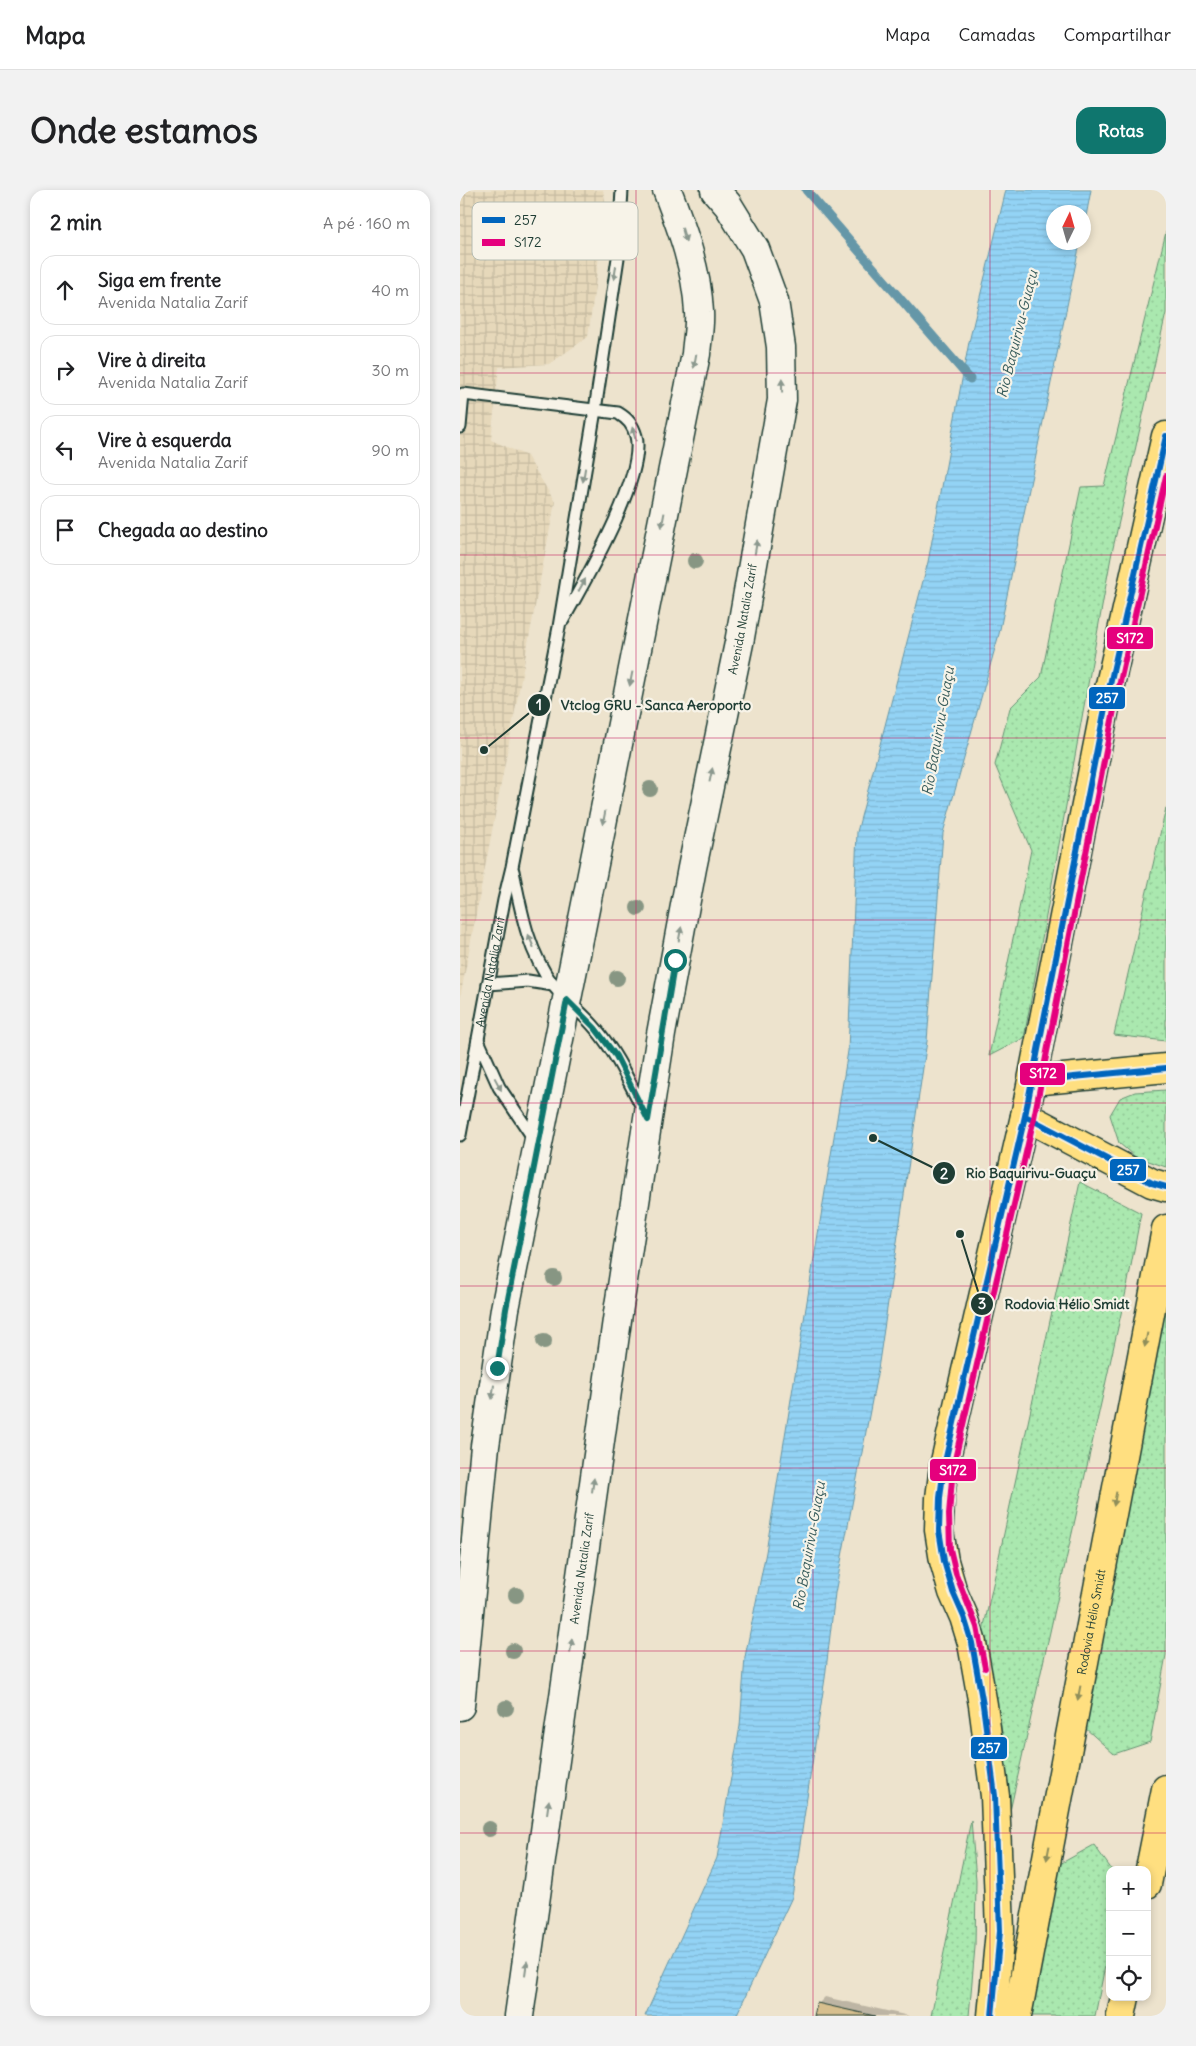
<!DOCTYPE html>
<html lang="pt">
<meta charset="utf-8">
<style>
:root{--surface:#fff;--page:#f2f2f2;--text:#202124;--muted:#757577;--line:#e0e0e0;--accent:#0f766e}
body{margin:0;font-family:Delius,sans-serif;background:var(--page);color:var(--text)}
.controls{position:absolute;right:15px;bottom:15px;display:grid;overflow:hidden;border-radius:10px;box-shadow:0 2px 8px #0003}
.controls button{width:45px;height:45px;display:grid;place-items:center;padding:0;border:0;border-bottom:1px solid var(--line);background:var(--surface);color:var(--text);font:25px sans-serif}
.compass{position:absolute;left:586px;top:15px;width:45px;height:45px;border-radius:50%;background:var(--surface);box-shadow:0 2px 8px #0003;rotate:5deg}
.stop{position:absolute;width:15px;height:15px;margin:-11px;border:4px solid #0f766e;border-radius:50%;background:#fff}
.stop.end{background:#0f766e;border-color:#fff;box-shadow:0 1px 5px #0008}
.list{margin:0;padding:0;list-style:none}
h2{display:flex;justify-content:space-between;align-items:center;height:65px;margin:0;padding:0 20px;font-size:21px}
h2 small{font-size:16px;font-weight:400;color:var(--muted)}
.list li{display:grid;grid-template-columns:32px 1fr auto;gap:15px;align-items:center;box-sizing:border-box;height:70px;margin:0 10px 10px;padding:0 10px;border:1px solid var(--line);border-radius:15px}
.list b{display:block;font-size:19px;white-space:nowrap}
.list p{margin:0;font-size:16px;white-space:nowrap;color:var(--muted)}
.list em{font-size:16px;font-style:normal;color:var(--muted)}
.icon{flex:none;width:28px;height:28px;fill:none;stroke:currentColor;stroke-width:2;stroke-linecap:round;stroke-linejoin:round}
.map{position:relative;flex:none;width:706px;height:1826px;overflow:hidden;border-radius:15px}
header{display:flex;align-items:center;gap:30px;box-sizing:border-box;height:70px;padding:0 25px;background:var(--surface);border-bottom:1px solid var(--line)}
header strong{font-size:24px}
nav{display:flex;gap:28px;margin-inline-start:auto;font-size:18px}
.intro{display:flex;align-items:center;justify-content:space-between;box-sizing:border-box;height:120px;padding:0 30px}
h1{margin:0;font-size:35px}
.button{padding:12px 22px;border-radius:15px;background:var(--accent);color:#fff;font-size:18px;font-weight:700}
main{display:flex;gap:30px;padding:0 30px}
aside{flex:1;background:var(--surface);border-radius:15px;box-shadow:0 2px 8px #0003}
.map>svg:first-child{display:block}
.industrial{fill:url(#industrial-grid)}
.grass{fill:url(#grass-dots);stroke:#649272}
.water{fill:url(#water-rules);stroke:#6597a8}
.shadow{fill:#0003}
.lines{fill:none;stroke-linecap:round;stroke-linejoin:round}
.stream{stroke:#6597a8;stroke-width:9}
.building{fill:#d7bf8e;stroke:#1f3d34}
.service-casing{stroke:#1f3d34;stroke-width:15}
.secondary-casing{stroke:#1f3d34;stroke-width:31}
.primary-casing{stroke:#1f3d34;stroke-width:31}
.service{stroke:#f7f3e8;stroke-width:11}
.secondary{stroke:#f7f3e8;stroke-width:28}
.primary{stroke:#ffdf80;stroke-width:28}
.bus-1-casing{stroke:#f7f3e8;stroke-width:10}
.bus-2-casing{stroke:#f7f3e8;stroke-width:10}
.bus-1{stroke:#0065bd;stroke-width:6}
.bus-2{stroke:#e5007d;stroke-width:6}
.tree{fill:#879683}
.oneway{fill:#8b988e}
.oneway2{fill:#8f8e5a}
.route{stroke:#0f766e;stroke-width:6}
.grid{fill:none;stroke:#c2185b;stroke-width:1;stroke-opacity:0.55}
.labels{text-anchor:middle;stroke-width:4.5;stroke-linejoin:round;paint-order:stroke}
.street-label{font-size:12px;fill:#1f3d34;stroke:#f7f3e8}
.water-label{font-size:14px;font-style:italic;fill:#365b5b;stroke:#f7f3e8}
.key{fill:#f7f3e8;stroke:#b6bcb2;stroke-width:1}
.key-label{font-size:14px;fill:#1f3d34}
.leader{fill:none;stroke:#1f3d34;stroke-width:2}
.callout-dot{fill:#1f3d34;stroke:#f7f3e8;stroke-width:2}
.mark-label{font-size:15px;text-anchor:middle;font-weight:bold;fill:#fff}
.callout-label{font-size:14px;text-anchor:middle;font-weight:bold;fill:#1f3d34;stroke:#f7f3e8;stroke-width:4.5;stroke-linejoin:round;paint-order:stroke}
.line-badge{stroke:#f7f3e8;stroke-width:2}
.badge-label{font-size:14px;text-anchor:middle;font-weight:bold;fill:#fff}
</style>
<header>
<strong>Mapa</strong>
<nav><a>Mapa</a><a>Camadas</a><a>Compartilhar</a></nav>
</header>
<div class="intro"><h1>Onde estamos</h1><a class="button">Rotas</a></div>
<main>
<aside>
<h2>2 min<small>A pé · 160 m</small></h2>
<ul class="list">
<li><svg class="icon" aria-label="ahead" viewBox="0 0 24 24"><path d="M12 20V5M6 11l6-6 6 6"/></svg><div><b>Siga em frente</b><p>Avenida Natalia Zarif</p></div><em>40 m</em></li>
<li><svg class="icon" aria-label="right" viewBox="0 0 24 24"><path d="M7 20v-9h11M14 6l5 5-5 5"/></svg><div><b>Vire à direita</b><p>Avenida Natalia Zarif</p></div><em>30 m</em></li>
<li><svg class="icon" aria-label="left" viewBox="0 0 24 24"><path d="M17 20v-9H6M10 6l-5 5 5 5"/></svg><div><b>Vire à esquerda</b><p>Avenida Natalia Zarif</p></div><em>90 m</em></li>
<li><svg class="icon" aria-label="arrive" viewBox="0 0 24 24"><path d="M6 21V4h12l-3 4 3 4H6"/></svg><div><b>Chegada ao destino</b></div></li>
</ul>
</aside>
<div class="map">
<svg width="706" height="1826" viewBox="0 0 706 1826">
<defs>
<pattern id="industrial-grid" width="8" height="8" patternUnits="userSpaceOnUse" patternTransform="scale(1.25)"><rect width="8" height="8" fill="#e6d8ba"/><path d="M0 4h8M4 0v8" fill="none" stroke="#c5baa0"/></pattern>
<pattern id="grass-dots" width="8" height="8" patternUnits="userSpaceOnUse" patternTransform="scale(1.25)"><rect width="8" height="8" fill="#aae8af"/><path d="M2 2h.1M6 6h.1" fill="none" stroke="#92c897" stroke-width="1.8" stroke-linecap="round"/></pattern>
<pattern id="water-rules" width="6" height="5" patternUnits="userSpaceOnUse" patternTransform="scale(1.25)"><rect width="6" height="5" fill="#93d3f5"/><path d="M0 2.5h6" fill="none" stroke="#7eb6d3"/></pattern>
</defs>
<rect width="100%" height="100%" fill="#ede3cd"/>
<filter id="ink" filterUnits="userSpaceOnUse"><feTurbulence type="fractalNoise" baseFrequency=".02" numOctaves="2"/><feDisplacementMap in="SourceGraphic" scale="10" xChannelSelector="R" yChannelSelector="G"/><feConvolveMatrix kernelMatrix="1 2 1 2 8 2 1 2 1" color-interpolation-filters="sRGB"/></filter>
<g filter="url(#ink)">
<!-- industrial -->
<path class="industrial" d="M0,0h143l3,15 -18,132 -39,27 -50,3 -8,73 36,16 28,46 -95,496z"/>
<!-- grass -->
<path class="grass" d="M706,42v81l-55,244 -87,481 -35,18 42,-206 -36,-85 15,-57 31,-31 40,-190 23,-1z
M706,618v233l-52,-6z
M706,900v77l-32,-11 -15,-13 -9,-28 10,-17 15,-6z
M620,992l61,31 -14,74 -119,533 -27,-180z
M706,1104v361l-16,87 -36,12 -30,-27z
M511,1630l5,60 -1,67 -6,69h-38z
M634,1655l18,25h-2v71l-15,75h-66l29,-151z"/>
<!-- water -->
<path class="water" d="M546,0h85l-7,37v-15h-30v30l26,1 -81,391 -56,199 -16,208 -49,328 -43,224 -10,85 -33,219 -56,119h-91l72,-158 23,-132 5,-69 21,-105 82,-501 9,-219 71,-270 41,-220z"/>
<!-- shadow -->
<path class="shadow" d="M365,1807l84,19h-93l2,-12z"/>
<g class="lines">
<!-- stream -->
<path class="stream" d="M346,0l164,189"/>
</g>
<!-- building -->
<path class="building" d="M357,1813l58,13h-61z"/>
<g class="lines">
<!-- service casing -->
<g class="service-casing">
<g id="service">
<path d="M0,237l3,-33 155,19c10,6 15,12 18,23 10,41 -52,146 -73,184"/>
<path d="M53,681c8,40 15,81 40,114 13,16 30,28 43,44 21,25 33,53 48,82"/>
<path d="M28,794l40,-3 25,4"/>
<path d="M18,850l21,47 31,46 3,8"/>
<path id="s1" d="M0,945l44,-235 8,-33 47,-240 36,-217 23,-152 4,-68"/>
</g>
</g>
<!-- secondary casing -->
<g class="secondary-casing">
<g id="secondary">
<path d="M0,1516l25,-260 20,-137 191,-955c1,-14 4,-28 3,-42 -2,-43 -17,-83 -32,-122"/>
<path id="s2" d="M59,1826l100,-710 42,-272 31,-166 47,-225 43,-243 -1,-53 -7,-46 -19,-52 -27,-44 -13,-15"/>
</g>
</g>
<!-- primary casing -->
<g class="primary-casing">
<g id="primary">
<path d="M573,891l133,-13"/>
<path d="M565,926l127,67 14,4"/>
<path d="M687,1694l19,-95"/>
<path d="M532,1826l8,-85 -5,-135 -12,-91 -11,-62 -8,-26 -11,-25 -9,-31 -5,-31 1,-32 4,-32 81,-350 82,-418 59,-262"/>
<path id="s3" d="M557,1826l149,-787"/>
<path d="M661,1826l4,-19"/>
</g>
</g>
<!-- service -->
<use href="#service" class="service"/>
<!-- secondary -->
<use href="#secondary" class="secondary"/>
<!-- primary -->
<use href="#primary" class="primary"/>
<!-- bus-1 casing -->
<g class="bus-1-casing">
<path id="bus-1" d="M573,891l133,-13
M565,926l127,67 14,4
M532,1826l8,-85 -5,-135 -12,-91 -11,-62 -8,-26 -11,-25 -9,-31 -5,-31 1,-32 4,-32 81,-350 82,-418 59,-262"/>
</g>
<!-- bus-2 casing -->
<g class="bus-2-casing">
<path id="bus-2" d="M525,1478l-8,-41 -21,-53 -6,-25 -1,-35 4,-46 81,-350 82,-418 50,-224"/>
</g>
<!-- bus-1 -->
<use href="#bus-1" class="bus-1"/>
<!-- bus-2 -->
<use href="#bus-2" class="bus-2"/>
</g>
<!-- trees -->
<g class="tree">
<circle cx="235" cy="371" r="8"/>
<circle cx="190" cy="599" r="8"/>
<circle cx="178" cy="718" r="8"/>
<circle cx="157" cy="788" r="8"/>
<circle cx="94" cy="1088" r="8"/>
<circle cx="84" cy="1151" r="8"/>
<circle cx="56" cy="1405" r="8"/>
<circle cx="53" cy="1461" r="8"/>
<circle cx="46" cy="1518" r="8"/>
<circle cx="29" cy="1639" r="8"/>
</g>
<!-- one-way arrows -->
<defs><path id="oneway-solid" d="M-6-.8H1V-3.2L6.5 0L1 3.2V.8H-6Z" transform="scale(1.25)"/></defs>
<g class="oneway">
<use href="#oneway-solid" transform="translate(224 45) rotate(74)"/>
<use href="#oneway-solid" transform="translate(155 83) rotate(99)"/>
<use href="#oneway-solid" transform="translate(235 171) rotate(100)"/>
<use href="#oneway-solid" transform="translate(322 196) rotate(-91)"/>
<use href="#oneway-solid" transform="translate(174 244) rotate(-105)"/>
<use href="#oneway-solid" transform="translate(124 285) rotate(99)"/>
<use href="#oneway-solid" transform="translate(203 330) rotate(101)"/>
<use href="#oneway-solid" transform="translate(296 357) rotate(-80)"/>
<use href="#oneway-solid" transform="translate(122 395) rotate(-61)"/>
<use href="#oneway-solid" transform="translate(171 489) rotate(101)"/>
<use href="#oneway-solid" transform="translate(251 585) rotate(-78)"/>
<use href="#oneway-solid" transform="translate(144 628) rotate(101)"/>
<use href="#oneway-solid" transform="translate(220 744) rotate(-79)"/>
<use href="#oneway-solid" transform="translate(71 751) rotate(-112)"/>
<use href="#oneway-solid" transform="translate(38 894) rotate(62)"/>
<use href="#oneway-solid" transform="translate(33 1202) rotate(98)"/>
<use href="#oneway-solid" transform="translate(133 1295) rotate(-82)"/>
<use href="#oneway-solid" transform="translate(111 1456) rotate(-82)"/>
<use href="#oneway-solid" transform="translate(88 1617) rotate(-82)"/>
<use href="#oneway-solid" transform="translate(66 1778) rotate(-82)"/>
</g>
<g class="oneway2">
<use href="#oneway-solid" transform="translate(686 1150) rotate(101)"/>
<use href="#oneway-solid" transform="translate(655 1309) rotate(101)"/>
<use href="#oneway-solid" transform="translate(619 1503) rotate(101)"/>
<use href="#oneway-solid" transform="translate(588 1663) rotate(101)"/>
</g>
</g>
<g class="lines" filter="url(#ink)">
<!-- route -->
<path class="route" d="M37,1178l9,-59 61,-309 28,28 21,28 32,64 27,-160"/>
</g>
<!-- grid -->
<path class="grid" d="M176,0v1826M353,0v1826M530,0v1826M0,183h706M0,365h706M0,548h706M0,730h706M0,913h706M0,1096h706M0,1278h706M0,1461h706M0,1643h706"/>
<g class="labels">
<!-- street labels -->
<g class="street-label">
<text dy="4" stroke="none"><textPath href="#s2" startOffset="1415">Avenida Natalia Zarif</textPath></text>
<text dy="4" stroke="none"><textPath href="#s1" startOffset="166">Avenida Natalia Zarif</textPath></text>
<text dy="4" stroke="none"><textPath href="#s2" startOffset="452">Avenida Natalia Zarif</textPath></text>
<text dy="4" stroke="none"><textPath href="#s3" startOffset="401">Rodovia Hélio Smidt</textPath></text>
</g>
<!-- water labels -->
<g class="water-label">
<text transform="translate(557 144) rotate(-76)" y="5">Rio Baquirivu-Guaçu</text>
<text transform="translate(478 541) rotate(-80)" y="5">Rio Baquirivu-Guaçu</text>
<text transform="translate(349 1356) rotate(-80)" y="5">Rio Baquirivu-Guaçu</text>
</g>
</g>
<!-- legend -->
<rect x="12" y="12" width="166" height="58" rx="8" class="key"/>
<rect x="22" y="27" width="23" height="6" fill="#0065bd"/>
<rect x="22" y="49" width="23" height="7" fill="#e5007d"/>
<g class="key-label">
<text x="54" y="35">257</text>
<text x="54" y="57">S172</text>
</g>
<!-- callouts -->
<path class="leader" d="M24 560L79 515M413 948L484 983M500 1044L522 1114"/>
<g class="callout-dot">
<circle cx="24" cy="560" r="5"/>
<circle cx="413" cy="948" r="5"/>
<circle cx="500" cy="1044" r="5"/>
<circle cx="79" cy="515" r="12"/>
<circle cx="484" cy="983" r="12"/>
<circle cx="522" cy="1114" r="12"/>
</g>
<g class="mark-label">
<text x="79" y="520">1</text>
<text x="484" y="989">2</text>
<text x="522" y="1119">3</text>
</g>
<g class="callout-label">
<text x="196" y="520">Vtclog GRU - Sanca Aeroporto</text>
<text x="571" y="988">Rio Baquirivu-Guaçu</text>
<text x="607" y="1119">Rodovia Hélio Smidt</text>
</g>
<g class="line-badge">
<rect x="646" y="436" width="48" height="24" rx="5" fill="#e5007d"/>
<rect x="628" y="496" width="38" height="24" rx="5" fill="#0065bd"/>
<rect x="559" y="872" width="47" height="24" rx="5" fill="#e5007d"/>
<rect x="649" y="968" width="38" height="24" rx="5" fill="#0065bd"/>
<rect x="469" y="1268" width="48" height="24" rx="5" fill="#e5007d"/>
<rect x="510" y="1546" width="38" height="24" rx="5" fill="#0065bd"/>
</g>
<g class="badge-label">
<text x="670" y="453">S172</text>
<text x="647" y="513">257</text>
<text x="583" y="888">S172</text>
<text x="668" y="985">257</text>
<text x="493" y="1285">S172</text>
<text x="529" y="1563">257</text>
</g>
</svg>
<div class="controls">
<button>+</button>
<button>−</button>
<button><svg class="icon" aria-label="locate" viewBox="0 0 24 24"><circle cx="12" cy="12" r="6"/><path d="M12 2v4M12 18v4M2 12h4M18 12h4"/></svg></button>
</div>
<svg class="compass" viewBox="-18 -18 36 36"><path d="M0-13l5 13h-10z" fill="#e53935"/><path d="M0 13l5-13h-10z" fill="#757577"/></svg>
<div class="stop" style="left:215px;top:770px"></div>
<div class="stop end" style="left:37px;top:1178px"></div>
</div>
</main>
